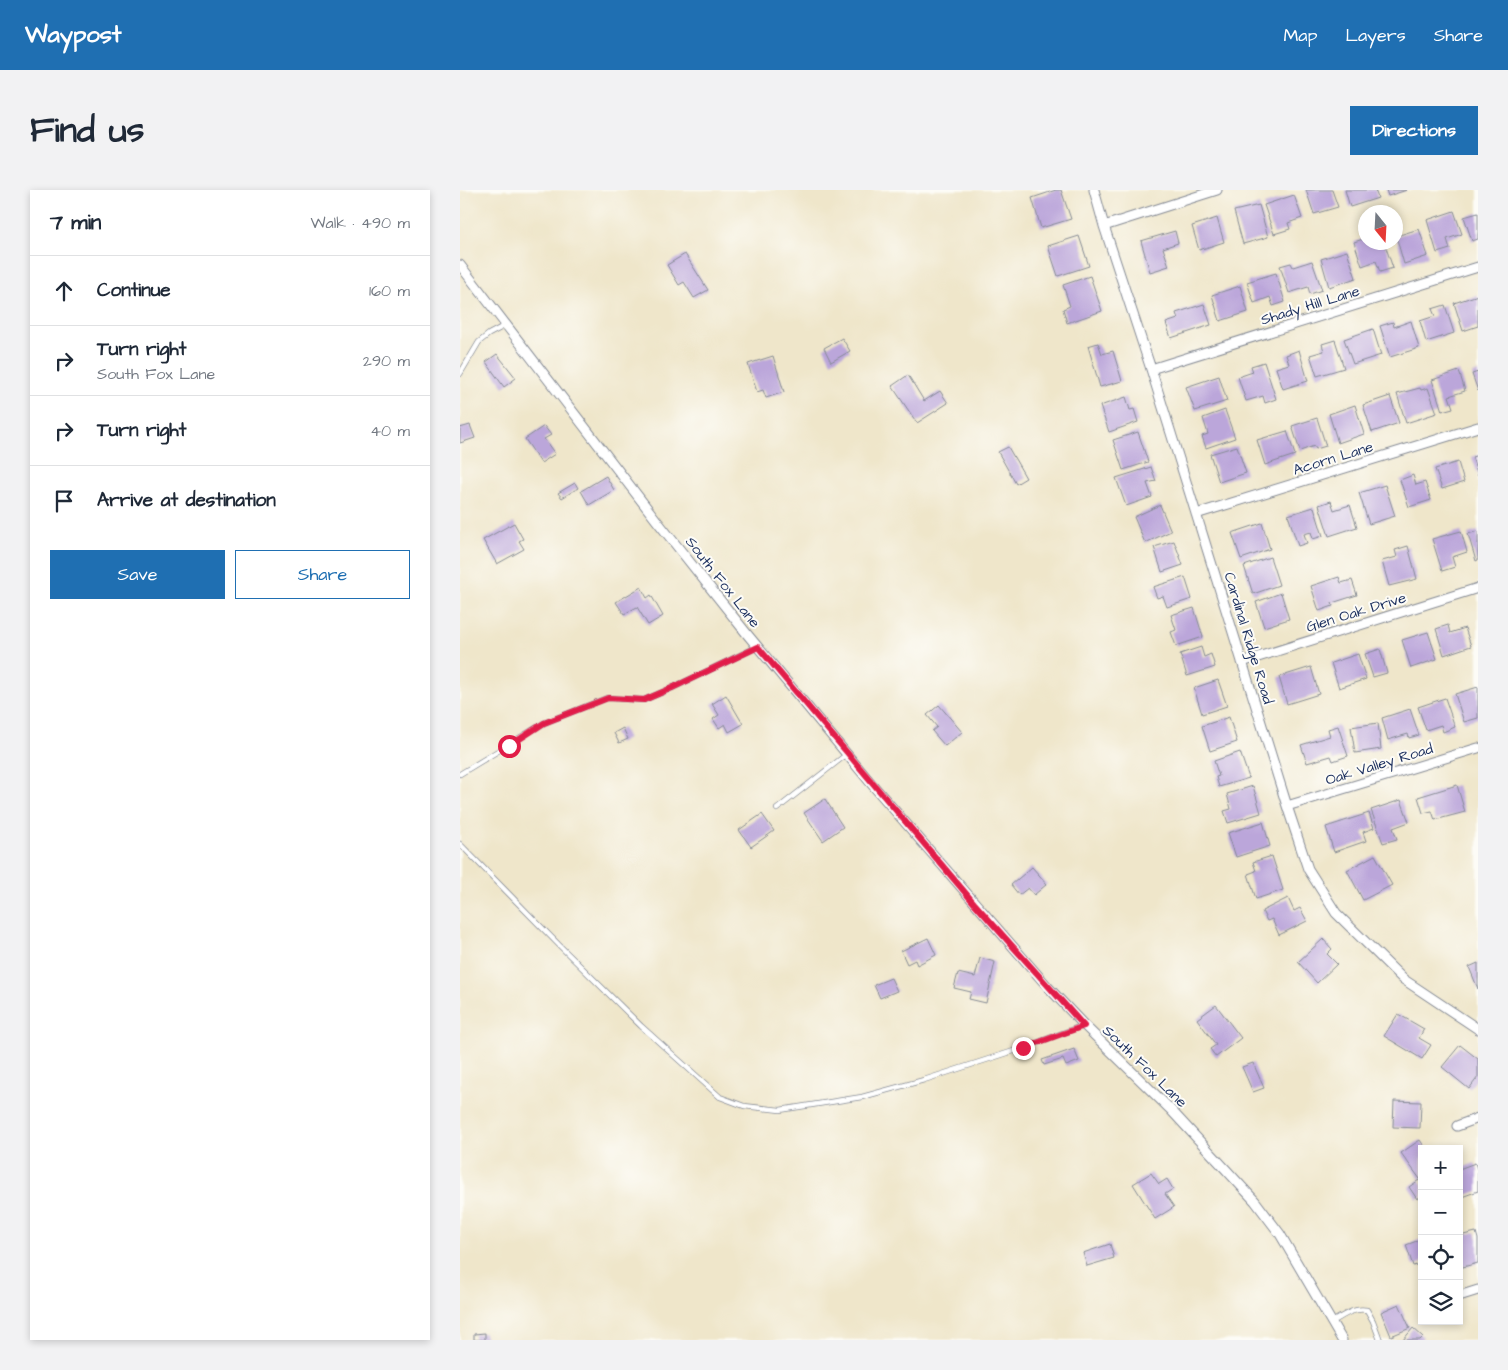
<!DOCTYPE html>
<meta charset="utf-8">
<style>
:root{--surface:#fff;--page:#f2f2f3;--text:#1f2937;--muted:#747a83;--line:#e0e1e3;--accent:#1f6fb2}
body{margin:0;font-family:"Architects Daughter",sans-serif;background:var(--page);color:var(--text)}
.controls{position:absolute;right:15px;bottom:15px;display:grid;overflow:hidden;border-radius:0px;box-shadow:0 2px 8px #0003}
.controls button{width:45px;height:45px;display:grid;place-items:center;padding:0;border:0;border-bottom:1px solid var(--line);background:var(--surface);color:var(--text);font:25px sans-serif}
.compass{position:absolute;left:898px;top:15px;width:45px;height:45px;border-radius:50%;background:var(--surface);box-shadow:0 2px 8px #0003;rotate:162deg}
.stop{position:absolute;width:15px;height:15px;margin:-11px;border:4px solid #e11d48;border-radius:50%;background:#fff}
.stop.end{background:#e11d48;border-color:#fff;box-shadow:0 1px 5px #0008}
.list{margin:0;padding:0;list-style:none}
h2{display:flex;justify-content:space-between;align-items:center;height:65px;margin:0;padding:0 20px;font-size:21px}
h2 small{font-size:16px;font-weight:400;color:var(--muted)}
.list li{display:grid;grid-template-columns:32px 1fr auto;gap:15px;align-items:center;box-sizing:border-box;height:70px;padding:0 20px;border-top:1px solid var(--line)}
.list b{display:block;font-size:19px;white-space:nowrap}
.list p{margin:0;font-size:16px;white-space:nowrap;color:var(--muted)}
.list em{font-size:16px;font-style:normal;color:var(--muted)}
.actions{display:flex;gap:10px;padding:15px 20px}
.actions a{flex:1;padding:11px 0;border:1px solid var(--accent);border-radius:0px;text-align:center;font-size:18px;color:var(--accent)}
.actions .main{background:var(--accent);color:#fff}
.icon{flex:none;width:28px;height:28px;fill:none;stroke:currentColor;stroke-width:2;stroke-linecap:round;stroke-linejoin:round}
.map{position:relative;flex:none;width:1018px;height:1150px;overflow:hidden;border-radius:0px}
header{display:flex;align-items:center;gap:30px;box-sizing:border-box;height:70px;padding:0 25px;background:var(--accent);color:#fff}
header strong{font-size:24px}
nav{display:flex;gap:28px;margin-inline-start:auto;font-size:18px}
.intro{display:flex;align-items:center;justify-content:space-between;box-sizing:border-box;height:120px;padding:0 30px}
h1{margin:0;font-size:35px}
.button{padding:12px 22px;border-radius:0px;background:var(--accent);color:#fff;font-size:18px;font-weight:700}
main{display:flex;gap:30px;padding:0 30px}
aside{flex:1;background:var(--surface);border-radius:0px;box-shadow:0 2px 8px #0003}
.map>svg:first-child{display:block}
.building{fill:#bba6da}
.lines{fill:none;stroke-linecap:round;stroke-linejoin:round}
.lane-casing{stroke:#858a94;stroke-width:6}
.street-casing{stroke:#858a94;stroke-width:11}
.lane{stroke:#fff;stroke-width:4.5}
.street{stroke:#fff;stroke-width:9}
.route{stroke:#e11d48;stroke-width:6}
.labels{text-anchor:middle;stroke-width:4;stroke-linejoin:round;paint-order:stroke}
.street-label{font-size:15px;fill:#1b2f5e;stroke:#fdfcf7}
</style>
<header>
<strong>Waypost</strong>
<nav><a>Map</a><a>Layers</a><a>Share</a></nav>
</header>
<div class="intro"><h1>Find us</h1><a class="button">Directions</a></div>
<main>
<aside>
<h2>7 min<small>Walk · 490 m</small></h2>
<ul class="list">
<li><svg class="icon" aria-label="ahead" viewBox="0 0 24 24"><path d="M12 20V5M6 11l6-6 6 6"/></svg><div><b>Continue</b></div><em>160 m</em></li>
<li><svg class="icon" aria-label="right" viewBox="0 0 24 24"><path d="M7 20v-9h11M14 6l5 5-5 5"/></svg><div><b>Turn right</b><p>South Fox Lane</p></div><em>290 m</em></li>
<li><svg class="icon" aria-label="right" viewBox="0 0 24 24"><path d="M7 20v-9h11M14 6l5 5-5 5"/></svg><div><b>Turn right</b></div><em>40 m</em></li>
<li><svg class="icon" aria-label="arrive" viewBox="0 0 24 24"><path d="M6 21V4h12l-3 4 3 4H6"/></svg><div><b>Arrive at destination</b></div></li>
</ul>
<div class="actions"><a class="main">Save</a><a>Share</a></div>
</aside>
<div class="map">
<svg width="1018" height="1150" viewBox="0 0 1018 1150">
<rect width="100%" height="100%" fill="#fdfcf7"/>
<filter id="ink" filterUnits="userSpaceOnUse"><feTurbulence type="fractalNoise" baseFrequency=".02" numOctaves="2"/><feDisplacementMap in="SourceGraphic" scale="10" xChannelSelector="R" yChannelSelector="G"/><feConvolveMatrix kernelMatrix="1 2 1 2 8 2 1 2 1" color-interpolation-filters="sRGB"/></filter>
<filter id="wash" filterUnits="userSpaceOnUse"><feTurbulence type="fractalNoise" baseFrequency=".0096" numOctaves="4" result="noise"/><feDisplacementMap in="SourceGraphic" scale="20" xChannelSelector="R" yChannelSelector="G"/><feGaussianBlur stdDeviation="1.12" result="paint"/><feColorMatrix in="noise" values="0 0 0 0 0 0 0 0 0 0 0 0 0 0 0 0 0 1.4 0 .05"/><feComposite in="paint" operator="in"/></filter>
<g filter="url(#wash)">
<rect width="100%" height="100%" fill="#efe6ca"/>
<g id="blocks">
<!-- building -->
<path class="building" d="M596,0h5l10,29 -30,9 -9,-30z
M846,0h26l6,17 -24,7z
M885,0h30l3,8 -28,9z
M926,0h21l-19,6z
M834,5l8,23 -14,5 2,6 -16,5 -10,-29z
M799,15l9,32 -25,7 -9,-33z
M994,21l8,23 -15,5 3,10 -13,4 -10,-33z
M1018,23v26l-6,2 -8,-24z
M757,28l7,24 -25,8 -7,-24z
M959,39l9,27 -24,8 -8,-28z
M715,41l3,12 -15,5 6,18 -19,6 -9,-31z
M619,46l10,30 -31,10 -10,-30z
M906,48v4h18l9,26 -13,4 -4,-11 -14,5 -8,-24z
M887,61l9,27 -27,9 -8,-28z
M225,64l23,36 -14,8 -10,-16 -5,3 -12,-20z
M852,71l10,29 -12,4 -2,-7 -19,6 -9,-27 11,-3 2,4z
M816,83l9,29 -12,4 -3,-9 -16,6 -7,-21z
M630,86l12,35 -35,12 -4,-14 7,-3 -7,-21z
M780,96l8,26 -28,9 -8,-26z
M1018,105v31l-15,5 -9,-28z
M744,114l7,21 -40,13 -5,-15 12,-4 -2,-6z
M985,115l9,28 -28,9 -6,-21 15,-5 -3,-7z
M951,131l8,27 -29,9 -10,-31 13,-4 1,5z
M913,139l8,26 -28,9 -9,-25z
M382,148l8,13 -19,11 -7,-14z
M875,150l9,28 -27,8 -7,-21 14,-4 -2,-7z
M638,153l4,11 11,-3 9,30 -22,6 -12,-41z
M839,160l9,31 -25,8 -7,-21 13,-4 -3,-9z
M37,164l19,24 -12,9 -18,-25z
M313,166l11,36 -18,6 -3,-8 -6,2 -9,-28z
M804,172l12,37 -11,4 -2,-7 -17,5 -8,-24 15,-5 -2,-6z
M999,181l6,20 -16,5 4,12 -11,3 -10,-31z
M1018,182v19l-6,-17z
M448,185l16,26 16,-10 8,12 -31,20 -25,-37z
M759,186l8,25 -32,10 -9,-24z
M960,198l1,2 7,-2 9,25 -31,10 -9,-29z
M930,206l9,27 -27,9 -9,-27z
M666,207l4,13 4,-1 4,13 -29,10 -9,-26z
M895,215l9,29 -26,9 -9,-29z
M765,220l10,28 -29,10 -4,-12 6,-2 -5,-16z
M857,228l9,28 -10,3 -2,-3 -14,5 -8,-25z
M10,235l5,13 -15,5v-15z
M84,236l7,9 -7,4 11,15 -14,9 -16,-24z
M827,241l8,24 -30,10 -8,-25z
M678,242l10,30 -25,8 -10,-30z
M777,256l9,27 -27,9 -9,-28z
M548,257l18,31 -10,6 -18,-32z
M1018,265v20l-6,-18z
M998,272l6,20 -22,7 -7,-20z
M691,277l5,14 -9,2 5,14 -26,9 -10,-28z
M953,285l3,10 9,-3 6,18 -22,7 -9,-27z
M146,286l8,14 -25,15 -8,-14z
M115,293l3,5 -16,10 -4,-5z
M925,295l10,31 -26,8 -10,-31z
M871,311l3,9 16,-5 7,22 -28,9 -10,-31z
M700,315l11,26 -26,12 -11,-26z
M854,317l9,29 -10,3 -2,-7 -7,2 3,9 -9,3 -10,-31z
M54,333l9,16 -4,2 5,8 -27,15 -14,-24z
M802,333l8,26 -29,10 -9,-26z
M1001,341l6,21 -15,5 3,10 -13,4 -10,-32z
M1018,341v29l-2,1 -8,-27z
M714,351l9,24 -21,7 -8,-25z
M948,356l9,33 -28,7 -7,-25 15,-4 -2,-7z
M810,367l9,28 -26,9 -9,-28z
M725,387l7,22 -25,8 -4,-11 -6,2 -4,-11z
M879,387l2,6 11,-3 5,15 -25,8 1,3 -14,5 -8,-25z
M181,397l6,11 4,-3 12,21 -15,9 -11,-18 -13,7 -8,-12z
M821,403l8,26 -25,8 -8,-25z
M734,418l9,29 -27,9 -5,-14 5,-2 -5,-15z
M988,435l2,8 15,-5 6,18 -27,9 -8,-26z
M968,442l9,27 -26,9 -9,-28z
M741,457l3,10 7,-3 4,13 -28,9 -7,-22z
M920,459l7,24 -14,4 -8,-23z
M898,464l8,25 -27,9 -8,-25z
M851,477l8,27 -32,10 -8,-27z
M758,490l9,26 -25,8 -8,-26z
M1018,497v31l-14,4 -9,-28z
M266,505l17,29 -14,8 -4,-8 -6,4 -6,-9 6,-4 -7,-11z
M985,508l10,29 -12,5 -2,-7 -15,5 -8,-23z
M479,515l23,27 -17,14 -13,-15 5,-4 -10,-12z
M950,519l9,26 -10,3 -1,-4 -20,6 -6,-22z
M769,527l8,25 -27,9 -8,-25z
M918,533l3,26 -26,4 -4,-26z
M878,536l10,30 -15,5 -2,-5 -24,7 -6,-18 29,-9 -2,-7z
M163,538l5,11 -9,4 -5,-10z
M780,562l9,26 -30,9 -3,-10 3,-1 -5,-15z
M997,595l8,27 -30,8 -3,-9 -9,2 -5,-16z
M793,596l8,27 -33,10 -4,-12 7,-2 -4,-15z
M365,609l18,28 -20,14 -19,-28z
M941,610l8,22 -16,6 4,11 -14,4 -12,-33z
M909,623l5,15 -11,4 3,9 -32,11 -8,-25z
M302,624l12,17 -23,16 -12,-17z
M803,632l7,24 -34,11 -8,-24z
M915,665l17,30 -29,15 -16,-30z
M812,666l11,34 -27,9 -8,-25 8,-3 -3,-9z
M572,677l15,17 -13,11 -6,-7 -9,7 -8,-10z
M828,708l6,13 6,-3 7,13 -28,14 -7,-16 -5,2 -5,-10z
M468,748l8,17 -19,10 -2,-5 -8,4 -6,-13z
M863,749l9,10 -5,5 10,10 -20,19 -19,-21z
M520,768l15,4 -9,41 -17,-4 2,-7 -17,-4 4,-15 17,4z
M1018,773v26l-9,-22z
M431,788l6,13 -17,7 -6,-13z
M756,815l25,33 -25,19 -6,-8 6,-4 -19,-26z
M938,824l26,15 -5,9 12,7 -9,14 -38,-23z
M1000,855l18,14v18l-9,12 -27,-22z
M614,859l5,12 -13,5 -3,-7 -19,6 -2,-5z
M793,873l11,25 -11,4 -11,-25z
M934,911l27,1 -1,26 -27,-1z
M960,950l6,9h-4v29l-2,1 -19,-26z
M1015,973l3,8v20l-19,7v-29z
M691,983l8,11 8,-5 6,10 -8,5 9,13 -19,12 -22,-35z
M959,990l3,4v12l-5,3 -8,-12z
M1016,1042l2,7v24l-19,5v-32z
M962,1049v24l-9,3 -7,-21z
M650,1054l4,14 -27,8 -4,-13z
M939,1114l11,24 -19,8 -10,-24z
M953,1138l10,9 -3,3h-17z
M25,1143v7h-11v-6z"/>
</g>
</g>
<g filter="url(#ink)">
<use href="#blocks" fill-opacity="0" stroke="#858a94" stroke-width="1"/>
<g class="lines">
<!-- lane casing -->
<g class="lane-casing">
<path id="lane" d="M0,184l19,-32 10,-8 17,-9
M0,584l84,-51 63,-25 37,2 28,-12 85,-41
M317,619l70,-55
M0,654l100,102 81,80 79,71 24,9 36,4 82,-13 62,-17 99,-32 61,-23
M872,1132c11,-6 22,-15 35,-12l6,11 7,19"/>
</g>
<!-- street casing -->
<g class="street-casing">
<path id="street" d="M634,0l10,36 47,143 136,437 21,63 28,44 67,66 75,50
M644,36l113,-36
M0,75l197,256 90,113 123,148 178,205 36,38 86,84 85,92 25,33 62,106
M691,179l327,-102
M736,324l282,-87
M782,472l236,-74
M827,616l191,-58
M997,936l21,-8
M999,1106l19,-6"/>
</g>
<!-- lane -->
<use href="#lane" class="lane"/>
<!-- street -->
<use href="#street" class="street"/>
</g>
</g>
<g class="lines" filter="url(#ink)">
<!-- route -->
<path class="route" d="M49,556l35,-23 64,-25 36,2 28,-12 86,-41 216,256 110,123 -61,22"/>
</g>
<g class="labels">
<!-- street labels -->
<g class="street-label">
<text transform="translate(850 115) rotate(-17)" y="5">Shady Hill Lane</text>
<text transform="translate(873 268) rotate(-17)" y="5">Acorn Lane</text>
<text transform="translate(263 392) rotate(52)" y="5">South Fox Lane</text>
<text transform="translate(896 422) rotate(-17)" y="5">Glen Oak Drive</text>
<text transform="translate(789 448) rotate(73)" y="5">Cardinal Ridge Road</text>
<text transform="translate(919 574) rotate(-17)" y="5">Oak Valley Road</text>
<text transform="translate(685 876) rotate(44)" y="5">South Fox Lane</text>
</g>
</g>
</svg>
<div class="controls">
<button>+</button>
<button>−</button>
<button><svg class="icon" aria-label="locate" viewBox="0 0 24 24"><circle cx="12" cy="12" r="6"/><path d="M12 2v4M12 18v4M2 12h4M18 12h4"/></svg></button>
<button><svg class="icon" aria-label="layers" viewBox="0 0 24 24"><path d="M12 4l9 5-9 5-9-5zM3 14l9 5 9-5"/></svg></button>
</div>
<svg class="compass" viewBox="-18 -18 36 36"><path d="M0-13l5 13h-10z" fill="#e53935"/><path d="M0 13l5-13h-10z" fill="#747a83"/></svg>
<div class="stop" style="left:49px;top:556px"></div>
<div class="stop end" style="left:563px;top:858px"></div>
</div>
</main>
